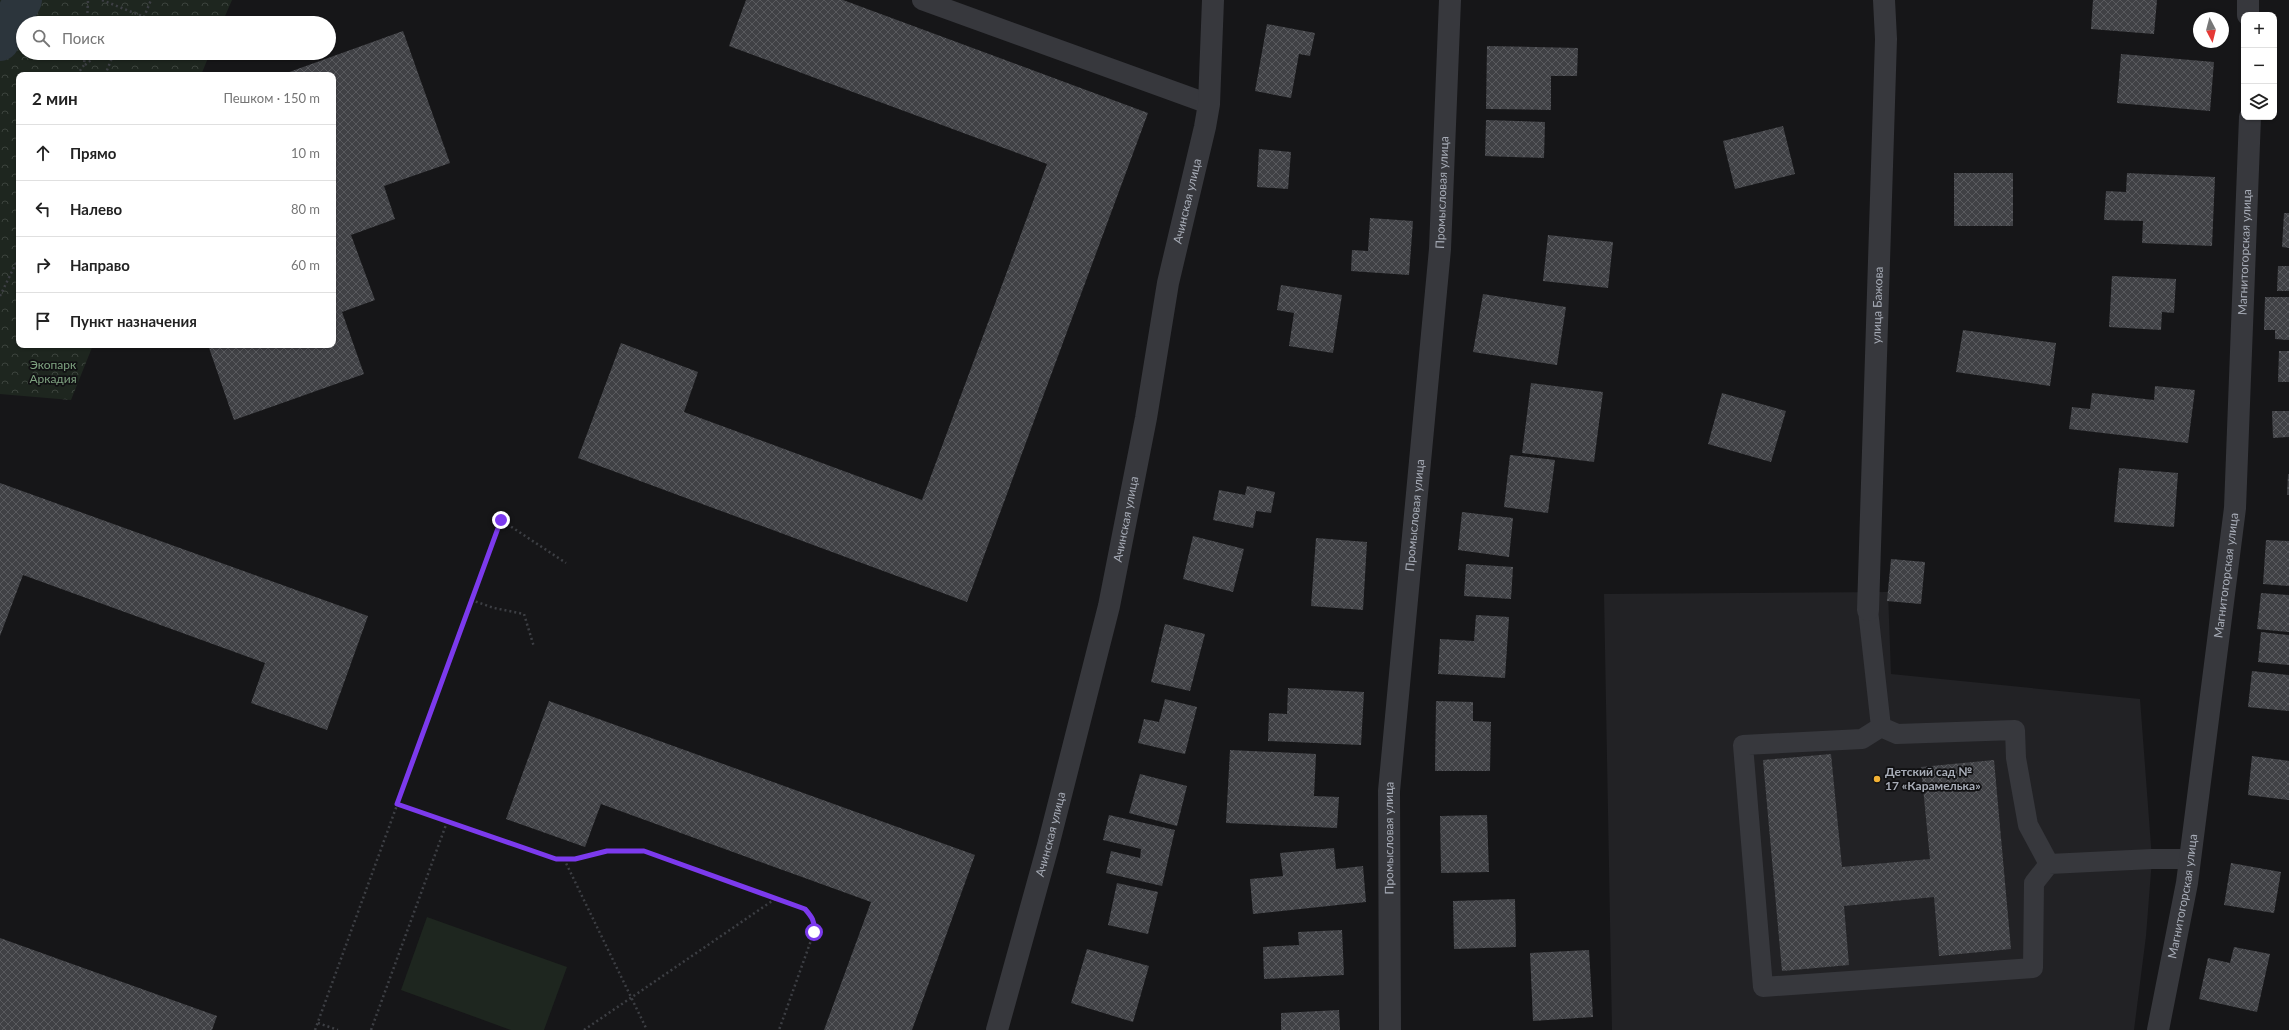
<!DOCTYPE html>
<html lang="ru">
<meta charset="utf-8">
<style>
:root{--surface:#fff;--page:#f2f2f2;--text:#222;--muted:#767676;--line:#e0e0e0}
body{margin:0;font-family:Lato,sans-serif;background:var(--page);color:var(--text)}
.controls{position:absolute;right:12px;top:12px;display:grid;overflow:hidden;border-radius:8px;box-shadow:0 1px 3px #0004}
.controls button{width:36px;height:36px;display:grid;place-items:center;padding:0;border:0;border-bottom:1px solid var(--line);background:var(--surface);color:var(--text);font:20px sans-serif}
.compass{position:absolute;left:2193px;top:12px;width:36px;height:36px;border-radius:50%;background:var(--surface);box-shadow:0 1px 3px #0004;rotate:173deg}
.stop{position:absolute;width:12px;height:12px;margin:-9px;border:3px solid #7c3aed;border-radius:50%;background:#fff}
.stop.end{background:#7c3aed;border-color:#fff;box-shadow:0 1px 4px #0008}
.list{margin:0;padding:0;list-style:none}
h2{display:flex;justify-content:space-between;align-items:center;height:52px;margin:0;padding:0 16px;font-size:17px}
h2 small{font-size:13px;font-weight:400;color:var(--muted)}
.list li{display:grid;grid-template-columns:26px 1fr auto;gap:12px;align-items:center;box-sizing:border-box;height:56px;padding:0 16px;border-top:1px solid var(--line)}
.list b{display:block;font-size:15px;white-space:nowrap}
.list em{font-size:13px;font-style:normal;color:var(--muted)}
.icon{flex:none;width:22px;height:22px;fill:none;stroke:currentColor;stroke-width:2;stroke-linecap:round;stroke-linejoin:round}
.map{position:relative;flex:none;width:2289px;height:1030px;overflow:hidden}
.search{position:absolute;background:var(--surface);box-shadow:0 1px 3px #0004;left:16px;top:16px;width:320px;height:44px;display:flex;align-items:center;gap:10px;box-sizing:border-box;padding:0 14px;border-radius:22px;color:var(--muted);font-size:15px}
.panel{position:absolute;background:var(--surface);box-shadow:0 1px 3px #0004;left:16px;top:72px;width:320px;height:276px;border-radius:8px}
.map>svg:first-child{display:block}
.built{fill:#222225}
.park{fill:url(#park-crowns)}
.garden{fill:#1e261f}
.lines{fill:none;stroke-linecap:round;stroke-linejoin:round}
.canal{stroke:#2c353c;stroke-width:38}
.building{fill:url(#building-cross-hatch)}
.path{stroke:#3d3f44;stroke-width:2.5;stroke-dasharray:2 3;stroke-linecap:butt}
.service{stroke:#37383d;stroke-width:20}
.minor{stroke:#37383d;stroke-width:22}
.route{stroke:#7c3aed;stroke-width:5}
.poi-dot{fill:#f2b134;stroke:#111113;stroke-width:1.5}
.labels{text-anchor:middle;stroke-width:3.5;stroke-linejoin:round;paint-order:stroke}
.street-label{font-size:12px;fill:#a8adb8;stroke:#111113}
.park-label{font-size:12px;fill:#7fa381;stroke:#111113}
.poi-label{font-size:12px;font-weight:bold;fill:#a8adb8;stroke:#111113;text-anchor:start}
</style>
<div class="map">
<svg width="2289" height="1030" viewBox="0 0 2289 1030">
<defs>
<pattern id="park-crowns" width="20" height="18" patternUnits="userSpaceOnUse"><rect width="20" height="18" fill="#1e261f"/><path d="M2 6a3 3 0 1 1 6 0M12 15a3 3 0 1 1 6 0" fill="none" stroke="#3c433d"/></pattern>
<pattern id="building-cross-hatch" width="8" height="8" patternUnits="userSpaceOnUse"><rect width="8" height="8" fill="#404145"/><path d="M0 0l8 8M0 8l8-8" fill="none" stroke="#595a5e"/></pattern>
</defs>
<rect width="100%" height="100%" fill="#161618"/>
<!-- built -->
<path class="built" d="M1888,592l3,82 249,25 12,160 -6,77 -12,94h-522l-8,-436z"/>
<!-- park -->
<path class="park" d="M0,0h232l-10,23h-199v30h187l-9,22h-182v270h74l-22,55 -71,-6z"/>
<!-- garden -->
<path class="garden" d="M427,917l140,50 -23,63h-33l-110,-40z"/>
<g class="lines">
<!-- canal -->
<path class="canal" d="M0,42l23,-42"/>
</g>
<!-- building -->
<path class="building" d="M746,0h97l305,113 -181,489 -389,-144 43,-115 77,29 -14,40 238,88 125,-336 -318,-118z
M2093,0h64l-3,34 -63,-5z
M1267,24l48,9 -5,23 -11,-2 -8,44 -36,-7z
M403,31l47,132 -66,23 11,33 -44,16 24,65 -33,12 22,62 -130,46 -26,-75h125v-270h-52z
M1487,46l91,2 -1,28h-26v34l-65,-1z
M2121,54l93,8 -4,49 -93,-8z
M1486,120l59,2 -1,36 -59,-2z
M1783,126l12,48 -60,15 -12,-48z
M1259,149l32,3 -3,37 -31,-2z
M1954,173h59v53h-59z
M2127,173l88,4 -3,69 -70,-3 1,-22 -39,-1 2,-29 20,1z
M2284,213h5v35l-7,-1z
M1370,218l43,3 -4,54 -58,-4 1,-21 16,1z
M1548,235l65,7 -5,46 -65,-7z
M2278,266h11v25h-12z
M2112,276l64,3 -2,34 -12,-1 -1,18 -52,-3z
M1281,285l61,10 -9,58 -44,-7 5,-33 -17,-3z
M1483,294l83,13 -9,58 -84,-13z
M2265,297h24v43l-14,-1v-9h-11z
M1963,330l93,13 -6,43 -94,-14z
M2279,351h10v31h-11z
M1531,383l72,9 -9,70 -72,-9z
M2155,386l40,4 -7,53 -119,-14 3,-22 18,2 2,-16 62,7z
M1722,393l64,18 -15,51 -63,-18z
M2272,411h17v26l-16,1z
M1510,455l45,5 -7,53 -44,-6z
M2119,468l59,5 -4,54 -60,-5z
M2288,474h1v21h-2z
M0,483l368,133 -41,114 -76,-27 14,-40 -242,-88 -23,61z
M1247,486l28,6 -4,21 -15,-2 -3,17 -40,-8 6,-30 26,5z
M1462,512l51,6 -4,39 -51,-7z
M1193,536l51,13 -11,43 -50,-13z
M1316,538l51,4 -4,68 -52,-4z
M2266,540l23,1v45l-26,-2z
M1891,559l34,3 -4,42 -34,-3z
M1466,564l47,3 -2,32 -47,-3z
M2261,593l28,2v37l-32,-3z
M1476,615l33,2 -4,61 -67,-4 2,-35 34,2z
M1165,624l40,10 -15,57 -39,-9z
M2261,632l28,3v30l-31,-3z
M2252,671l37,4v36l-41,-4z
M1288,688l76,4 -3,53 -93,-4 1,-28 18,1z
M1165,699l32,8 -12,47 -47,-11 6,-24 15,3z
M549,701l426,154 -63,175h-88l47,-128 -270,-98 -16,43 -79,-28z
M1436,701l37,1v19l18,1 -1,49h-55z
M1230,750l86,4 -2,42 25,1 -2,31 -111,-5z
M1831,754l11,113 88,-8 -9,-92 73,-7 17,189 -72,7 -5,-59 -90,9 5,59 -67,6 -19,-211z
M2252,756l37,5v39l-41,-5z
M1140,774l47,12 -10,40 -48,-13z
M1109,815l66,15 -13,56 -56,-13 5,-22 29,7 1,-9 -38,-9z
M1487,815l2,57 -48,1 -1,-57z
M1334,848l2,21 27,-3 3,36 -113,12 -3,-35 33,-3 -3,-23z
M2231,863l50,9 -7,41 -50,-8z
M1117,883l41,9 -10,42 -40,-9z
M1515,899l1,48 -62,2 -1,-48z
M1342,930l2,45 -80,4 -1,-32 36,-2 -1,-13z
M0,938l217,78 -5,14h-212z
M2234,947l36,7 -13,58 -58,-13 9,-41 22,5z
M1087,949l62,17 -16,56 -62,-19z
M1589,950l4,67 -60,4 -3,-68z
M1339,1010l1,20h-59v-17z"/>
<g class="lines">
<!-- path -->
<path class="path" d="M102,0l42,17 7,-17
M87,23l1,-23
M137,23l7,-6
M85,65l15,-12
M77,75l7,-10 1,-12
M105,75l9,-22
M0,296l19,-39
M471,600l23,8 30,6 10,33
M397,804l159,55h19l32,-8h37l161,58c8,8 10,13 9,23l-35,98
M564,859l83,171
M318,1023l20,7
M315,1030l186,-510 65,43
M371,1030l76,-208
M584,1030l191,-131"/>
<!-- service -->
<path class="service" d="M922,0l287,104
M1868,610l13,117
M2049,864l-21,-39 -12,-67 -1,-28 -118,4 -16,-7 -19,12 -119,6 20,242 270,-19 1,-85 15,-19 103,-5h38"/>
<!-- minor -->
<g class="minor">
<path d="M2248,0v15"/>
<path id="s1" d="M1868,610l18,-571 -2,-39"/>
<path id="s2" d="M997,1030l51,-184 61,-240 37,-188 22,-135 37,-156 4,-23 4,-104"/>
<path id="s3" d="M1390,1030l-1,-239 51,-542 10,-249"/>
<path id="s4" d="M2158,1030l29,-147 48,-375 15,-391"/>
</g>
</g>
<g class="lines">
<!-- route -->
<path class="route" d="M501,520l-104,284 159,55h19l32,-8h37l161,58c7,8 10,12 9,23"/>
</g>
<!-- markers -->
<circle class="poi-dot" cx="1877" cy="779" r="4"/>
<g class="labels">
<!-- street labels -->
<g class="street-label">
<text dy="4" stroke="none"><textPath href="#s3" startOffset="840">Промысловая улица</textPath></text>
<text dy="4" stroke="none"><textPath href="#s2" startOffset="851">Ачинская улица</textPath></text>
<text dy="4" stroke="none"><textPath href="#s4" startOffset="784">Магнитогорская улица</textPath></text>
<text dy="4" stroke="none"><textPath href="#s1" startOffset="305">улица Бажова</textPath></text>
<text dy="4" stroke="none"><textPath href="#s3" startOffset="516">Промысловая улица</textPath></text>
<text dy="4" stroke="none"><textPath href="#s2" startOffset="527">Ачинская улица</textPath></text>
<text dy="4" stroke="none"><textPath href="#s4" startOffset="460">Магнитогорская улица</textPath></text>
<text dy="4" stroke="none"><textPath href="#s2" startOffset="203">Ачинская улица</textPath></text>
<text dy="4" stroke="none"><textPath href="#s3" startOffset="192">Промысловая улица</textPath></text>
<text dy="4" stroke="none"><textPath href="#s4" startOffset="136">Магнитогорская улица</textPath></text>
</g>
<!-- park labels -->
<g class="park-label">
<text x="53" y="369">Экопарк<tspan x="53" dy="14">Аркадия</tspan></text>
</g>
<!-- poi labels -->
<g class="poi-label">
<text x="1885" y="776">Детский сад №<tspan x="1885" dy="14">17 «Карамелька»</tspan></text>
</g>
</g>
</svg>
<div class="controls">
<button>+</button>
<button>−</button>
<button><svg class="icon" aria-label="layers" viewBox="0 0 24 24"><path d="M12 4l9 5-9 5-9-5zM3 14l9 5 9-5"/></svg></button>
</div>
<svg class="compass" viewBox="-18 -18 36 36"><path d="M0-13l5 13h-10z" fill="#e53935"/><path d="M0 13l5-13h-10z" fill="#767676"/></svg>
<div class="stop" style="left:814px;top:932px"></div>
<div class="stop end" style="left:501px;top:520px"></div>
<div class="search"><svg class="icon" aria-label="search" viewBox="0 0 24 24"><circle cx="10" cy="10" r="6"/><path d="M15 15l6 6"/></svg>Поиск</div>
<section class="panel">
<h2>2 мин<small>Пешком · 150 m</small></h2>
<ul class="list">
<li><svg class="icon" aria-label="ahead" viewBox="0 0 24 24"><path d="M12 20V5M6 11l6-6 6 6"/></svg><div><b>Прямо</b></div><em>10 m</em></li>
<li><svg class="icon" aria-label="left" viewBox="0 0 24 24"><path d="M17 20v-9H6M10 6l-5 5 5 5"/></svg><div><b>Налево</b></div><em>80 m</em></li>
<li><svg class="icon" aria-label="right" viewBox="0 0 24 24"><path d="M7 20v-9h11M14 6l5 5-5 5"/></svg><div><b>Направо</b></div><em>60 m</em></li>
<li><svg class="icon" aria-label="arrive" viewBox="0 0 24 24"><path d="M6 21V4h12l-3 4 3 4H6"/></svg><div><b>Пункт назначения</b></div></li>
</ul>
</section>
</div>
